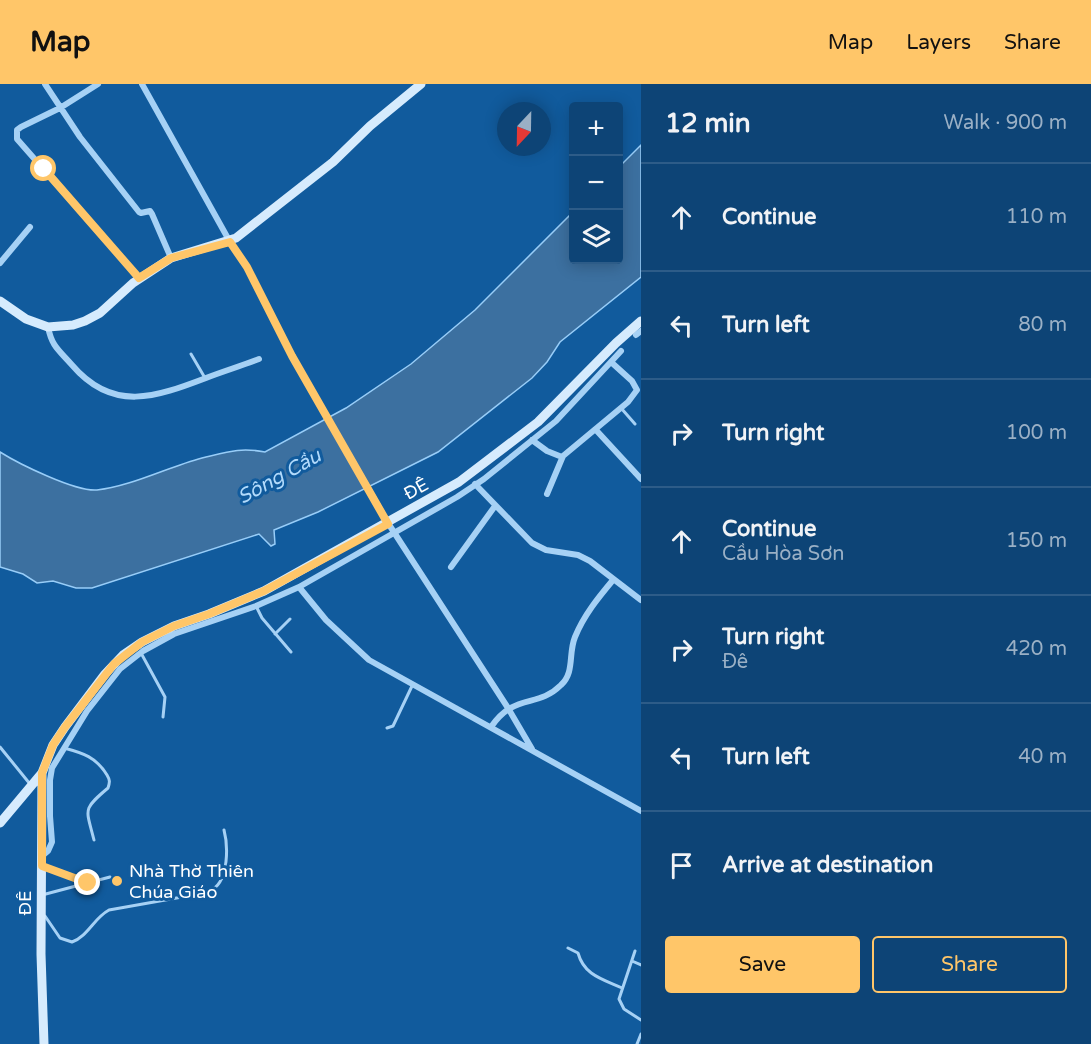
<!DOCTYPE html>
<meta charset="utf-8">
<style>
:root{--surface:#0d4476;--page:#1b4e7e;--text:#f1f3f6;--muted:#9ab0c5;--line:#2d5c88;--accent:#ffc669}
body{margin:0;font-family:"Varela Round",sans-serif;background:var(--page);color:var(--text)}
.controls{position:absolute;right:18px;top:18px;display:grid;overflow:hidden;border-radius:6px;box-shadow:0 3px 15px #0003}
.controls button{width:54px;height:54px;display:grid;place-items:center;padding:0;border:0;border-bottom:2px solid var(--line);background:var(--surface);color:var(--text);font:30px sans-serif}
.compass{position:absolute;left:497px;top:18px;width:54px;height:54px;border-radius:50%;background:var(--surface);box-shadow:0 3px 15px #0003;rotate:202deg}
.stop{position:absolute;width:18px;height:18px;margin:-14px;border:4px solid #ffc669;border-radius:50%;background:#fff}
.stop.end{background:#ffc669;border-color:#fff;box-shadow:0 2px 6px #0008}
.list{margin:0;padding:0;list-style:none}
h2{display:flex;justify-content:space-between;align-items:center;height:78px;margin:0;padding:0 24px;font-size:26px}
h2 small{font-size:20px;font-weight:400;color:var(--muted)}
.list li{display:grid;grid-template-columns:39px 1fr auto;gap:18px;align-items:center;box-sizing:border-box;height:108px;padding:0 24px;border-top:2px solid var(--line)}
.list b{display:block;font-size:22px;white-space:nowrap}
.list p{margin:0;font-size:20px;white-space:nowrap;color:var(--muted)}
.list em{font-size:20px;font-style:normal;color:var(--muted)}
.actions{display:flex;gap:12px;padding:18px 24px}
.actions a{flex:1;padding:14px 0;border:2px solid var(--accent);border-radius:6px;text-align:center;font-size:21px;color:var(--accent)}
.actions .main{background:var(--accent);color:#111}
.icon{flex:none;width:33px;height:33px;fill:none;stroke:currentColor;stroke-width:2;stroke-linecap:round;stroke-linejoin:round}
.map{position:relative;flex:none;width:641px;height:960px;overflow:hidden}
header{display:flex;align-items:center;gap:36px;box-sizing:border-box;height:84px;padding:0 30px;background:var(--accent);color:#111}
header strong{font-size:28px}
nav{display:flex;gap:33px;margin-inline-start:auto;font-size:21px}
main{display:flex}
aside{flex:1;background:var(--surface)}
.map>svg:first-child{display:block}
.water{fill:#3c70a0;stroke:#98cdf8;stroke-width:1.5}
.lines{fill:none;stroke-linecap:round;stroke-linejoin:round}
.lane{stroke:#a6d1f5;stroke-width:3}
.street{stroke:#a6d1f5;stroke-width:6}
.secondary{stroke:#d6ebfd;stroke-width:9}
.route{stroke:#ffc669;stroke-width:8}
.poi-dot{fill:#ffc669;stroke:#115b9d;stroke-width:2}
.labels{text-anchor:middle;stroke-width:6;stroke-linejoin:round;paint-order:stroke}
.street-label{font-size:18px;fill:#fff;stroke:#115b9d}
.poi-label{font-size:18px;fill:#fff;stroke:#115b9d;text-anchor:start}
.water-label{font-size:20px;font-style:italic;fill:#b2dafb;stroke:#115b9d}
</style>
<header>
<strong>Map</strong>
<nav><a>Map</a><a>Layers</a><a>Share</a></nav>
</header>
<main>
<div class="map">
<svg width="641" height="960" viewBox="0 0 641 960">
<rect width="100%" height="100%" fill="#115b9d"/>
<!-- water -->
<path class="water" d="M641,61v132l-81,65 -13,20 -15,16 -94,74 -120,60 -44,18 1,14 -4,2 -12,-12 -167,54h-16l-23,-7 -16,2 -14,-9 -23,-7v-115c19,12 76,40 97,38 35,-4 71,-23 105,-32 25,-6 38,-11 63,-6l81,-44 65,-44 64,-54 98,-98 1,48h44l1,-93z"/>
<g class="lines">
<!-- lane -->
<path class="lane" d="M191,270l14,24
M621,324l14,16
M256,522l6,12 29,34
M275,550l15,-15
M141,569l24,44 -2,20
M387,644l6,-2 19,-40
M0,663l30,37
M64,664c19,5 32,9 43,27 3,5 3,7 1,13 -26,22 -22,20 -14,52
M42,782l45,16
M42,811l68,-18
M45,832l15,22 12,4c16,-6 22,-24 37,-32l90,-16c5,-2 10,-3 14,-5 16,-10 15,-44 11,-59
M568,864l10,5c6,22 24,26 44,35
M635,867l-16,48 5,10 17,11
M632,877l9,4
M637,960l4,-10"/>
<!-- street -->
<path class="street" d="M45,0l35,53 59,75 2,1 9,-2 2,3 19,44
M98,0l-38,24 -39,19 -4,3v9l122,139
M142,0l88,158 17,25 45,89 96,167 120,185 24,41
M0,179l30,-36
M48,243c4,20 11,23 24,38 41,48 84,32 134,13 18,-7 35,-12 53,-19
M636,251l5,-4
M596,346l45,49
M532,356l15,11 15,6
M475,400l57,59 14,7 32,5 12,6 51,39
M547,410l16,-38 65,-54 9,-12 -5,-9 -21,-19
M451,483l44,-61
M299,503l27,33 43,40 272,151
M491,643c24,-35 46,-18 70,-42 14,-13 7,-31 14,-48 9,-22 23,-39 38,-57
M42,772l6,-5 4,-9 -2,-26v-36l2,-12 35,-57 33,-42 23,-18 31,-17 82,-28 43,-19 158,-90 27,-18 72,-58 65,-70"/>
<!-- secondary -->
<path class="secondary" d="M0,217l26,18 22,8 25,-2 12,-4 15,-8 33,-30 38,-25 65,-20 97,-76 37,-36 51,-42
M0,739l42,-50
M44,960l-3,-90 1,-181 11,-28 12,-18 40,-53 18,-19 19,-13 32,-16 35,-12 55,-23 195,-109 79,-60 78,-79 25,-22"/>
</g>
<g class="lines">
<!-- route -->
<path class="route" d="M44,85l95,109 32,-20 59,-16 17,25 45,89 96,168 -124,67 -55,23 -35,12 -32,16 -28,22 -49,63 -12,18 -11,28v93l46,17"/>
</g>
<!-- markers -->
<circle class="poi-dot" cx="117" cy="797" r="6"/>
<g class="labels">
<!-- street labels -->
<g class="street-label">
<text transform="translate(416 405) rotate(-29)" y="6">ĐÊ</text>
<text transform="translate(25 819) rotate(-90)" y="6">ĐÊ</text>
</g>
<!-- poi labels -->
<g class="poi-label">
<text x="129" y="793">Nhà Thờ Thiên<tspan x="129" dy="21">Chúa Giáo</tspan></text>
</g>
<!-- water labels -->
<g class="water-label">
<text transform="translate(279 392) rotate(-29)" y="7">Sông Cầu</text>
</g>
</g>
</svg>
<div class="controls">
<button>+</button>
<button>−</button>
<button><svg class="icon" aria-label="layers" viewBox="0 0 24 24"><path d="M12 4l9 5-9 5-9-5zM3 14l9 5 9-5"/></svg></button>
</div>
<svg class="compass" viewBox="-18 -18 36 36"><path d="M0-13l5 13h-10z" fill="#e53935"/><path d="M0 13l5-13h-10z" fill="#9ab0c5"/></svg>
<div class="stop" style="left:44px;top:85px"></div>
<div class="stop end" style="left:88px;top:799px"></div>
</div>
<aside>
<h2>12 min<small>Walk · 900 m</small></h2>
<ul class="list">
<li><svg class="icon" aria-label="ahead" viewBox="0 0 24 24"><path d="M12 20V5M6 11l6-6 6 6"/></svg><div><b>Continue</b></div><em>110 m</em></li>
<li><svg class="icon" aria-label="left" viewBox="0 0 24 24"><path d="M17 20v-9H6M10 6l-5 5 5 5"/></svg><div><b>Turn left</b></div><em>80 m</em></li>
<li><svg class="icon" aria-label="right" viewBox="0 0 24 24"><path d="M7 20v-9h11M14 6l5 5-5 5"/></svg><div><b>Turn right</b></div><em>100 m</em></li>
<li><svg class="icon" aria-label="ahead" viewBox="0 0 24 24"><path d="M12 20V5M6 11l6-6 6 6"/></svg><div><b>Continue</b><p>Cầu Hòa Sơn</p></div><em>150 m</em></li>
<li><svg class="icon" aria-label="right" viewBox="0 0 24 24"><path d="M7 20v-9h11M14 6l5 5-5 5"/></svg><div><b>Turn right</b><p>Đê</p></div><em>420 m</em></li>
<li><svg class="icon" aria-label="left" viewBox="0 0 24 24"><path d="M17 20v-9H6M10 6l-5 5 5 5"/></svg><div><b>Turn left</b></div><em>40 m</em></li>
<li><svg class="icon" aria-label="arrive" viewBox="0 0 24 24"><path d="M6 21V4h12l-3 4 3 4H6"/></svg><div><b>Arrive at destination</b></div></li>
</ul>
<div class="actions"><a class="main">Save</a><a>Share</a></div>
</aside>
</main>
